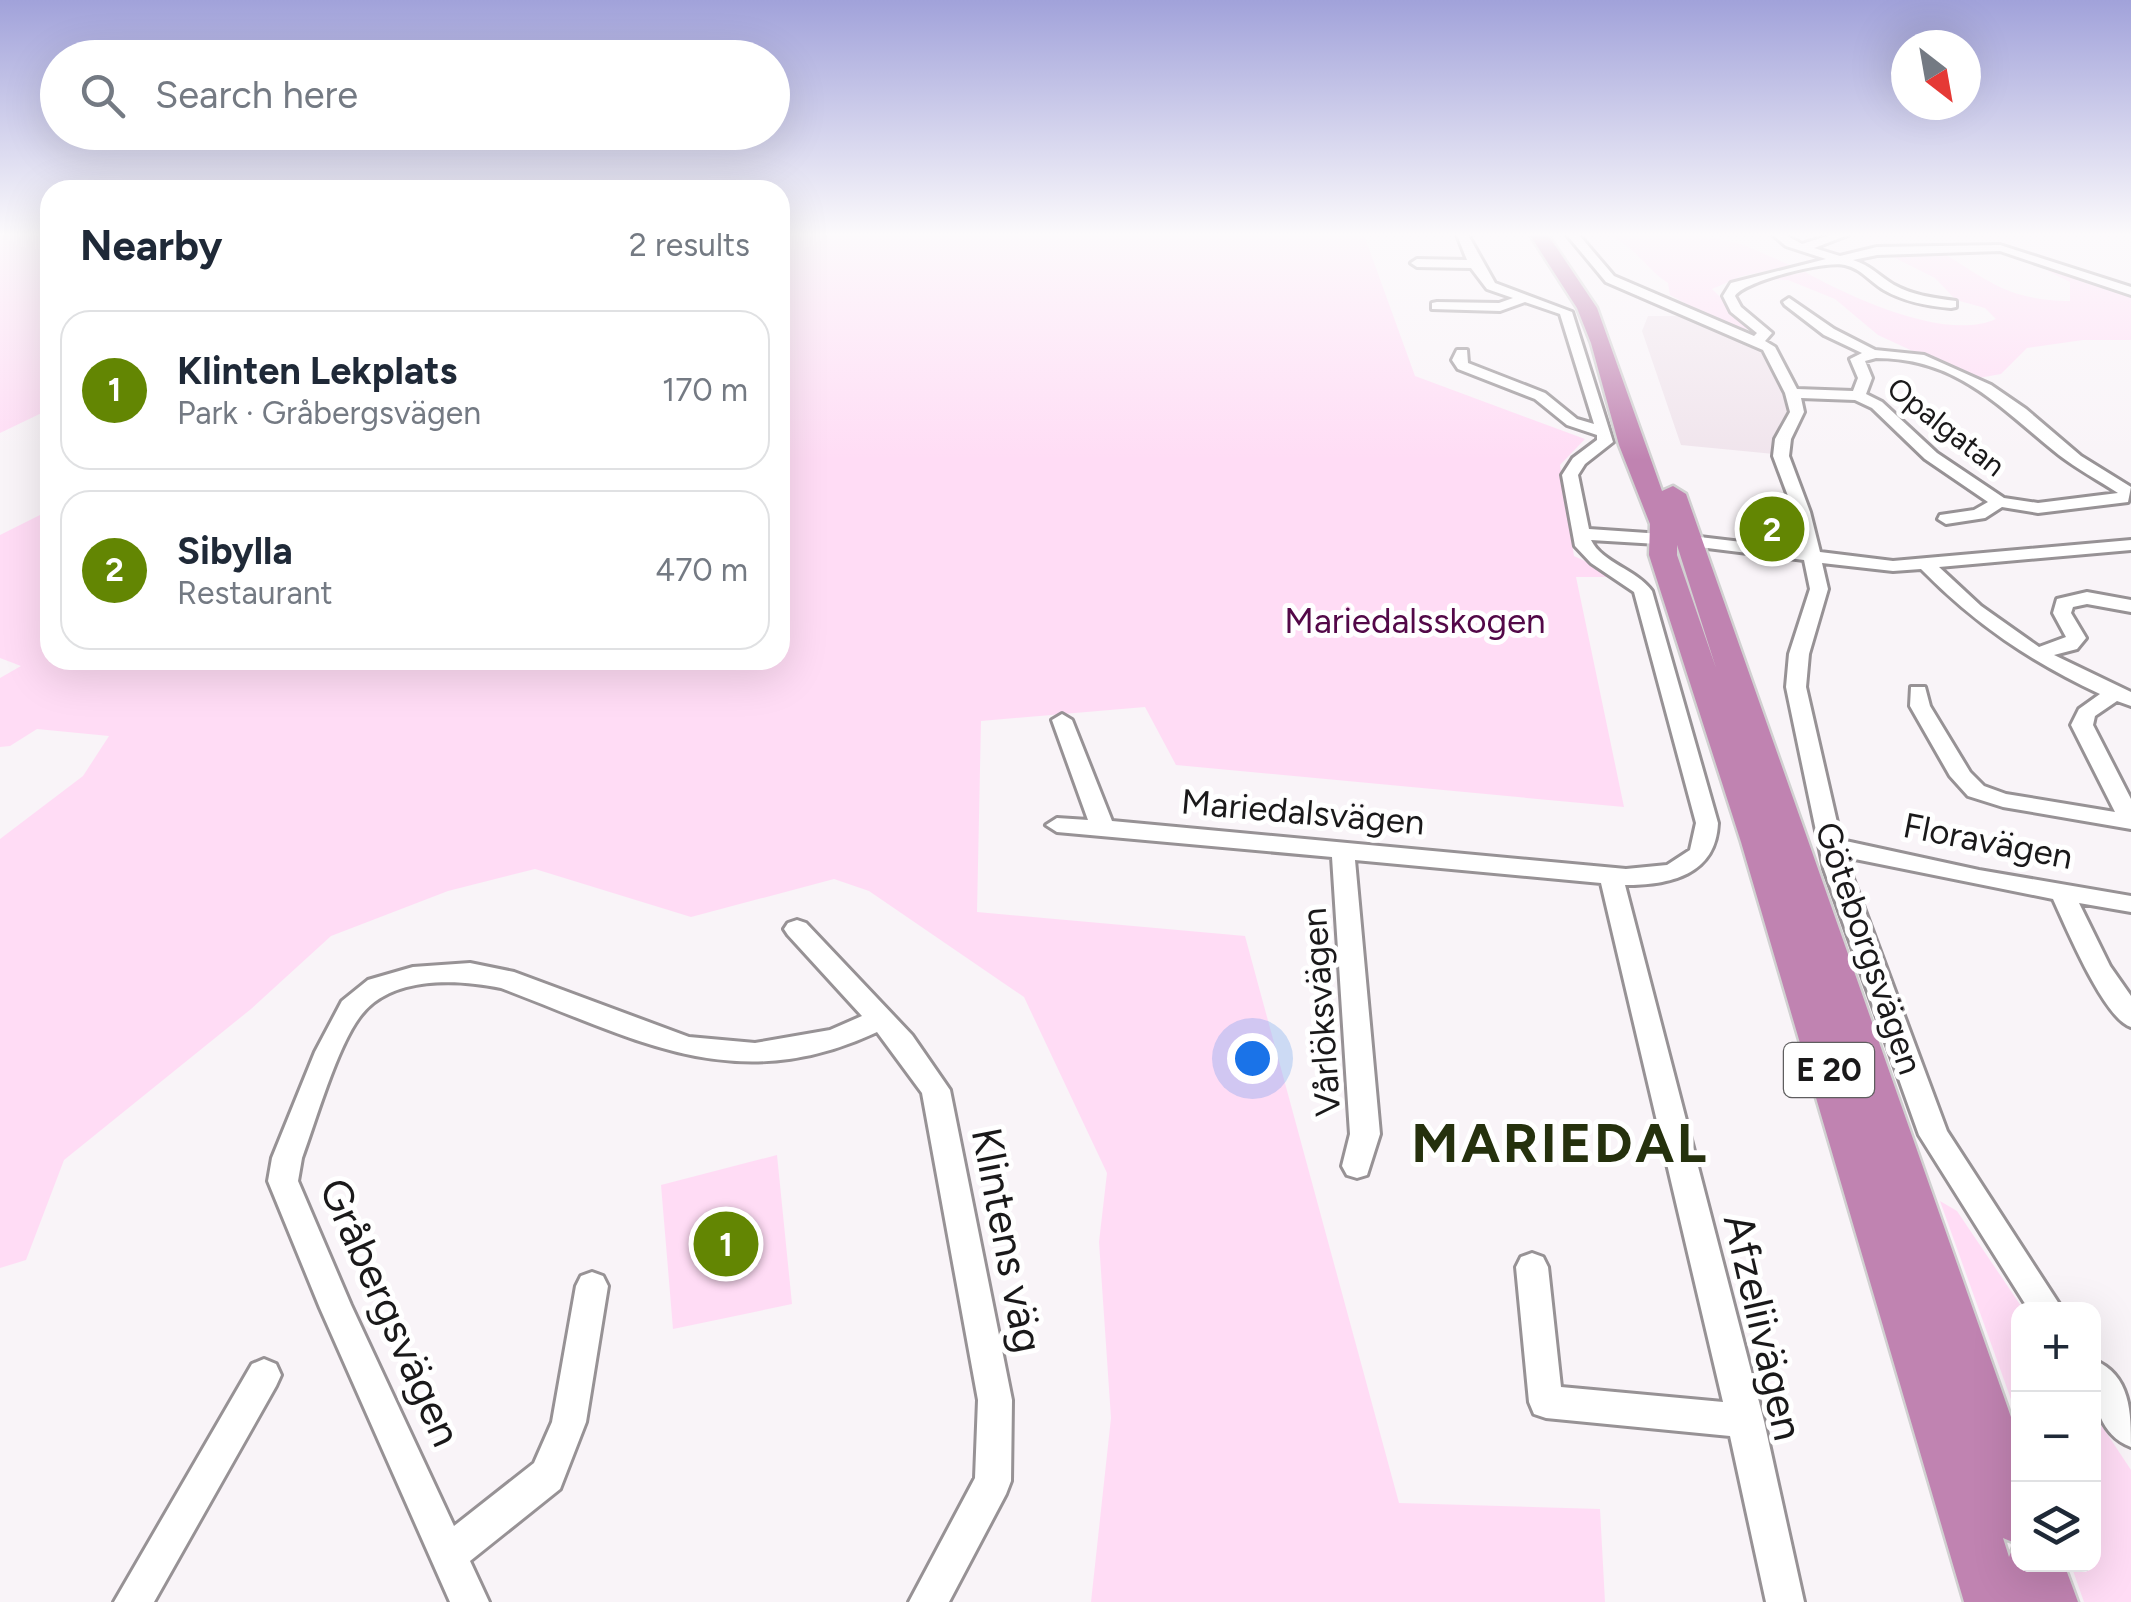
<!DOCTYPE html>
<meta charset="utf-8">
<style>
:root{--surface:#fff;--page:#f2f2f3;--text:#1f2937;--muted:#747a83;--line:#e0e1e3;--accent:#638603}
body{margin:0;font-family:Figtree,sans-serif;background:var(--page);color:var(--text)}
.controls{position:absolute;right:30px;bottom:30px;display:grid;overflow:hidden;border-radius:20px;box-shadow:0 10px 40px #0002}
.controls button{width:90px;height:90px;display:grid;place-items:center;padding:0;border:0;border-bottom:2px solid var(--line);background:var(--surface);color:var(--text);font:50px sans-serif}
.compass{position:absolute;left:1891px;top:30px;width:90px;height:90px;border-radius:50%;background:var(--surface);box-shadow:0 10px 40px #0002;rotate:149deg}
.you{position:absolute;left:1252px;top:1058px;width:35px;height:35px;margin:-25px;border:8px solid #fff;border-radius:50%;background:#1a73e8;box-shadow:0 0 0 15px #1a73e833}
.badge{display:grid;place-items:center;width:65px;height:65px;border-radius:50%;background:var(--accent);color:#fff;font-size:32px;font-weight:700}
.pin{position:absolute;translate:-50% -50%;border:5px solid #fff;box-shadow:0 2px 10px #0006}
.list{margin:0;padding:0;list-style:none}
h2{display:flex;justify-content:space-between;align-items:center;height:130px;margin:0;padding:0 40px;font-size:42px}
h2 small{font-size:32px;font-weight:400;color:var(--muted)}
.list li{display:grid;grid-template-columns:65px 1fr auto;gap:30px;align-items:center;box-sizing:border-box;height:160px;margin:0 20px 20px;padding:0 20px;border:2px solid var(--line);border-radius:30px}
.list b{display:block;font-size:38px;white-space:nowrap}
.list p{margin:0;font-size:32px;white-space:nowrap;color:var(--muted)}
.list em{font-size:32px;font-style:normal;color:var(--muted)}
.icon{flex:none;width:55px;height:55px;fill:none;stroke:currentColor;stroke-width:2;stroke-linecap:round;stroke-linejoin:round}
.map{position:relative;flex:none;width:2131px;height:1602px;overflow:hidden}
.search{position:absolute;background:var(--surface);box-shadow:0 10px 40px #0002;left:40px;top:40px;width:750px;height:110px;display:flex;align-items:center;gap:25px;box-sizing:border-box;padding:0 35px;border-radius:55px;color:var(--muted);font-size:38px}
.panel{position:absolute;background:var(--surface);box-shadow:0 10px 40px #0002;left:40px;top:180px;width:750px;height:490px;border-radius:30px}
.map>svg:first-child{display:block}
.built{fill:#f0e4ec}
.green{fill:#ffdcf5}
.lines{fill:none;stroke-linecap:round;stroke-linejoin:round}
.minor-casing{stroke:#979295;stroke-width:6}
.highway-casing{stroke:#d1d1d1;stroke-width:5}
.minor{fill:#fff;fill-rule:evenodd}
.highway{fill:#c083b1;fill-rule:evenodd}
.labels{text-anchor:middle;stroke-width:10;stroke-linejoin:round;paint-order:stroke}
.far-street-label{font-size:30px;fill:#1a191a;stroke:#fff}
.shield{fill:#fff;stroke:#5f5e5f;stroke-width:2.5}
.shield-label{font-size:32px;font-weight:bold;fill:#1a191a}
.park-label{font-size:35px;fill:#530848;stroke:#fff}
.street-label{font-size:35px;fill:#1a191a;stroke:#fff}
.near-street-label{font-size:42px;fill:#1a191a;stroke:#fff}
.near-district-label{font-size:55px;font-weight:bold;letter-spacing:2.5px;fill:#25310d;stroke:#fff}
</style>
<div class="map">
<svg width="2131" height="1602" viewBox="0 0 2131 1602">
<rect width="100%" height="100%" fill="#f9f4f8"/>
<!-- built -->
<path class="built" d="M1648,316h35l76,28 28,55v15l-10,18 -3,22 -93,-9 -39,-114z"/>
<!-- green -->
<path class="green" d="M0,235h50v174l-50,24z
M780,235h584l51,141 170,63 -25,26 14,91 45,21h-43l48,230 -448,-42 -31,-58 -164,14 -4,191 268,24 154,567 201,6 5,93h-514l20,-184 -12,-176 8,-69 -83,-176 -155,-106 -35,-12 -143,38 -156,-48 -87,22 -117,45 -80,73 -187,151 -38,100 -26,8v-429l83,-63 26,-40 -72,-7 -27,17 -10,1v-69l21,-12 -21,-8v-123l50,-25v150h730z
M1701,235l43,10 48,21 -50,10 -30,13 41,40h-21l-62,-34 -2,-12c-22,-14 -32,-36 -58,-47z
M1943,253c49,30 66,47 127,48v-19l-22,-11 7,-1 76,25v45h-48l-56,8 -26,26 -28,5 -95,-44 -43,-36 -47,-19 -18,-1 35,-7c45,25 141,70 191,47l-11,-11 -29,-8 -21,-22 -46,-23z
M777,1155l15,149 -119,25 -12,-144z
M1940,1201l17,10 66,98 -5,1v109z
M2094,1414l37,56v132h-47l-13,-37 23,-1z"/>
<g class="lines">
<!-- minor casing -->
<g class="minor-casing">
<path id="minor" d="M1457,235h11l27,48 77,29 41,130 -28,22 -7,11 11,54 102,7 110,13 -7,-37 -21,-56 2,-17 15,-27 -5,-19 -22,-43 -157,-68 -39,-47h12l35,41 140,60 3,-3 -26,-21 -8,-16 8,-13 95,-24 -40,-13 -13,-11h13l16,9 28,-9h18l-34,13 26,8 37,-9 123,-2 131,42v8l-131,-44 -123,4 -24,5c17,5 26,16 41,25 20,11 40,13 62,16v6l-5,1c-24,-2 -46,-6 -67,-18 -15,-9 -22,-21 -39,-25 -18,-5 -101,16 -110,31l6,11 31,26 -7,8 10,6 22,42 56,2 5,-13 -8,-19 12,-6 -38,-18 -39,-30 -2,-3 6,-4 45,31 41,21 49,5 67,30 35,24 55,47 50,31 -3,15 -90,11 -36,-6 -17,11 -39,6 -8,-5 2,-4 34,-5 14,-8 -63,-43 -53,-51 -17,-8 -54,-2 3,14 -13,27 -2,17 21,56 10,40 73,9 238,-21v10l-192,17 42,39 58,41 27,-10 -13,-24 4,-14 30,-7 44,8v12l-44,-8 -14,3 -2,6 15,25 -9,11 -23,6 77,37v14l-14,-5 -22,15 -2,9 38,74v30l-128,-22 -35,-11 -18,-20 -40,-70 1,-19h14l5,19 40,66 14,14 22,8 109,18 -44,-87 8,-16 21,-15c-69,-32 -125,-70 -179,-125l-28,2 -71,-8 6,26 -19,65 -3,33 35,153 138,30 152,26v16l-52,-9 31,63 21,30v31c-27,-8 -65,-100 -78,-128l-208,-42 102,274 116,179h-34l-110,-175 -95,-266 -38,-182 3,-33 21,-65 -6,-29 -113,-14 -100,-6c11,23 45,29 61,51l66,232c-2,52 -48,62 -93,62l139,536 40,181h-38l-36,-166 -184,-18 -12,-4 -5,-12 -13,-135 5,-10 11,-4 11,4 5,10 13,120 162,15 -122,-519 -246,-23 25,274 -13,41 -10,3 -10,-3 -5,-9 8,-32 -18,-277 -275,-25 -11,-7 11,-7 31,2 -36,-100 10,-6 10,6 40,101 514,48 41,-4 23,-15 6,-27 -62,-231 -43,-29 -16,-17 -13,-71 11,-17 24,-18v-5l-30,-10 -32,-26 -77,-30 -6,-9 5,-10h10l1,13 77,30 32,26 17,5 -34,-110 -35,-12 -25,9 -68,-2v-6l5,-1 62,1 14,-5 -26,-9 -16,-21 -54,-1 -6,-4 6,-4 50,1zM1876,358c83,0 124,50 183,97 18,14 39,25 59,38l-80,10 -34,-5 -67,-45 -55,-51 -16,-8 6,-16 -7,-17z
M797,920l9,3 106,112 38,55 62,310 -1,81 -5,13 -57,108h-40l66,-124 3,-78 -56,-307 -45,-61c-143,67 -242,6 -376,-44 -44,-9 -108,-12 -139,26 -24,29 -46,106 -60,144l-4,23 53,124 103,221 80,-63 18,-41 24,-136 5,-10 11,-4 11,4 5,10 -22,136 -26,67 -90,72 19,41h-39l-130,-294 -52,-127 4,-23 43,-106 27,-51 26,-21 45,-13 57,-4 44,9 175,65 66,6 75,-13 32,-14 -74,-81 -4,-6 4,-6z
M264,1359l12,5 5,11 -5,11 -122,216h-40l138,-238z
M2094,1360c37,15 37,53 37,87 -36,-14 -39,-54 -37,-87z"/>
</g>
<!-- highway casing -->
<g class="highway-casing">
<path id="highway" d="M1530,235h18l49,73 65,183 11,-5 13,8 332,943v127h46l14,38h-114l-223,-760 -92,-287 1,-31 -31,-79 -28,-102 -14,-35zM1677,545l39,123 -39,-113zM2003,1538l12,5 -6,14z"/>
</g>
<!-- minor -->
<use href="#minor" class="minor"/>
<!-- highway -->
<use href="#highway" class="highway"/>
</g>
<!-- sky -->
<linearGradient id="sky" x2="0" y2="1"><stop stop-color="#a1a2da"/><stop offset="0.51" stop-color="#fcfafc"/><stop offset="1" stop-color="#fcfafc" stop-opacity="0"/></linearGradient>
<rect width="2131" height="460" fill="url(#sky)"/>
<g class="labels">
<!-- far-street labels -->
<g class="far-street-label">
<text transform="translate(1946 427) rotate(38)" y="10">Opalgatan</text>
</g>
<!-- shield labels -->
<rect class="shield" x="1784" y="1043" width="90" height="54" rx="8"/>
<g class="shield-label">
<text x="1829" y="1081">E 20</text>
</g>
<!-- park labels -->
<g class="park-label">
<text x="1415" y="633">Mariedalsskogen</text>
</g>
<!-- street labels -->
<g class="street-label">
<text transform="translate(1303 812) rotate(5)" y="12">Mariedalsvägen</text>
<text transform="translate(1988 841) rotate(11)" y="12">Floravägen</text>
<text transform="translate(1869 948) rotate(71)" y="12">Göteborgsvägen</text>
<text transform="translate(1321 1012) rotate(-94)" y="12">Vårlöksvägen</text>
</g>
<!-- near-street labels -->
<g class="near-street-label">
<text transform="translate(1008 1240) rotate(79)" y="15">Klintens väg</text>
<text transform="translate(391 1312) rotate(66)" y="15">Gråbergsvägen</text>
<text transform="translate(1764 1327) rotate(77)" y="15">Afzeliivägen</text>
</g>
<!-- near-district labels -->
<g class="near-district-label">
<text x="1560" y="1162">MARIEDAL</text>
</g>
</g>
</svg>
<div class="controls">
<button>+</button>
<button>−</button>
<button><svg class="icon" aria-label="layers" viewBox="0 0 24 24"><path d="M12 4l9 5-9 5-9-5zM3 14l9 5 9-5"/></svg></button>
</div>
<svg class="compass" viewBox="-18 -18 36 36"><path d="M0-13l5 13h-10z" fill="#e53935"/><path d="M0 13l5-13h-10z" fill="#747a83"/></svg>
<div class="you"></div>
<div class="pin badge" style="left:726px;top:1244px">1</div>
<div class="pin badge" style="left:1772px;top:529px">2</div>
<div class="search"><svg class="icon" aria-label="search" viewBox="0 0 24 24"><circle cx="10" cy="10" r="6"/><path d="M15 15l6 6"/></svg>Search here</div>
<section class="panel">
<h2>Nearby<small>2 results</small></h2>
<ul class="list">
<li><span class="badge">1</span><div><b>Klinten Lekplats</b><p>Park · Gråbergsvägen</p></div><em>170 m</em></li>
<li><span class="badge">2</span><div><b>Sibylla</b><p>Restaurant</p></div><em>470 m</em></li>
</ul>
</section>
</div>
